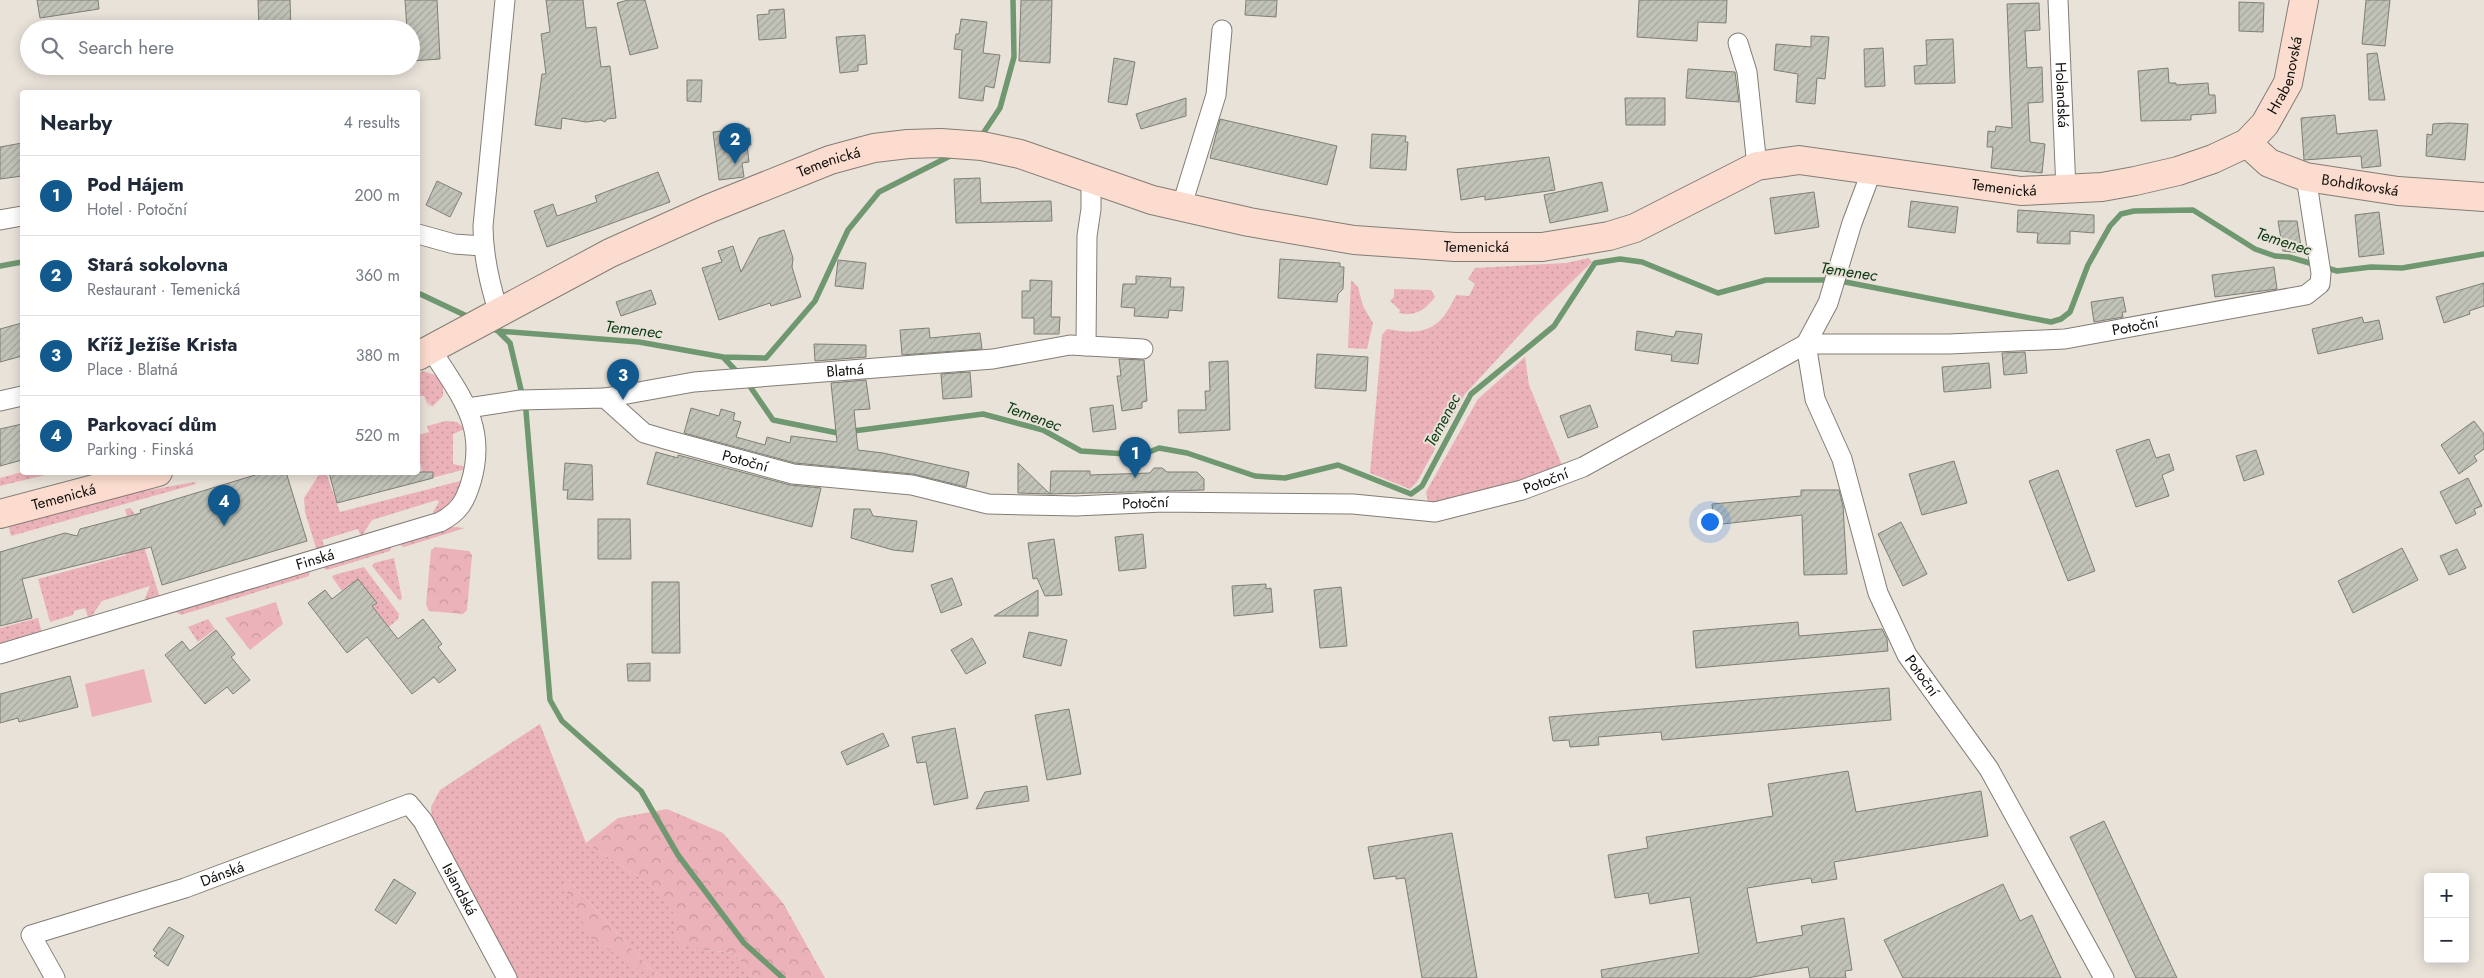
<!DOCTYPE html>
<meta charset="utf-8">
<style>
:root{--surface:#fff;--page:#f2f2f3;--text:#1f2937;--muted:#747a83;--line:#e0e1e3;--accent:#125a8e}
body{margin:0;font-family:Jost,sans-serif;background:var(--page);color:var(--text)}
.controls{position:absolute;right:15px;bottom:15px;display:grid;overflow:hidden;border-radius:5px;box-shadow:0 2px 12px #0003}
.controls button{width:45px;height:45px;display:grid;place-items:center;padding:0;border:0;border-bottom:1px solid var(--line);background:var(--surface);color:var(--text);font:25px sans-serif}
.you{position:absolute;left:1709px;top:521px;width:18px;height:18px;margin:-12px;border:4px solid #fff;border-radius:50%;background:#1a73e8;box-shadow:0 0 0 8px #1a73e833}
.badge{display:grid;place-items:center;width:32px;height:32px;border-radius:50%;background:var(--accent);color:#fff;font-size:16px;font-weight:700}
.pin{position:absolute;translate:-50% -41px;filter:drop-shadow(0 1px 2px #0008)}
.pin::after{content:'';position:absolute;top:26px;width:18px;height:15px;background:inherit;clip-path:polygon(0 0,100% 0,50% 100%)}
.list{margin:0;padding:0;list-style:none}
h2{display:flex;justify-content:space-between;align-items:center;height:65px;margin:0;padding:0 20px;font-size:21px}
h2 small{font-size:16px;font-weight:400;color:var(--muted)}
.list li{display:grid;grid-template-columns:32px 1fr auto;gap:15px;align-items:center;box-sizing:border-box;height:80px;padding:0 20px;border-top:1px solid var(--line)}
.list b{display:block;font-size:19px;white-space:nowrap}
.list p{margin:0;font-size:16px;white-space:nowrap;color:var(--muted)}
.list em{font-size:16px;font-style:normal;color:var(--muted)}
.icon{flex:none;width:28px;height:28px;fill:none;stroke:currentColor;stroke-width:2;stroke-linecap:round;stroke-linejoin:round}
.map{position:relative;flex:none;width:2484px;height:978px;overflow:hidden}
.search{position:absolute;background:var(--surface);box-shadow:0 2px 12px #0003;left:20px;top:20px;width:400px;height:55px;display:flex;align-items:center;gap:12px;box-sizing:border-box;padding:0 18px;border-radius:28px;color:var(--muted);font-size:19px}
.panel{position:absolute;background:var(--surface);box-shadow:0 2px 12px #0003;left:20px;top:90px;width:400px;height:385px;border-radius:5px}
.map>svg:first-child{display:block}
.grass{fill:url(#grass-dots)}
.forest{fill:url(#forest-crowns)}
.pitch{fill:#ebb2b9}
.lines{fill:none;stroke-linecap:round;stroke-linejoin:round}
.stream{stroke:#6f9870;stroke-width:5.5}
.building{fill:url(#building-hatch);stroke:#7e7f75}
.street-casing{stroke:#837d75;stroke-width:21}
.secondary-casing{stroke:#837d75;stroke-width:30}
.street{stroke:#fff;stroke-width:19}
.secondary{stroke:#fbdcce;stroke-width:28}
.labels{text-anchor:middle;stroke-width:4;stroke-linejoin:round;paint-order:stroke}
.street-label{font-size:15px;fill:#12100d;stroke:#e9e2d9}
.water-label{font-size:16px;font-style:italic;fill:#0c3a12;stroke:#e9e2d9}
</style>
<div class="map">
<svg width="2484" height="978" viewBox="0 0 2484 978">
<defs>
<pattern id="grass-dots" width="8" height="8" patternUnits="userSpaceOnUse" patternTransform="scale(1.25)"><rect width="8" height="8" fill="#ebb2b9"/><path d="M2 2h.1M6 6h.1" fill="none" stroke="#c8989e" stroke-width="1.8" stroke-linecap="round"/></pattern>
<pattern id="forest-crowns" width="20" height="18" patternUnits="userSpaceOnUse" patternTransform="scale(1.25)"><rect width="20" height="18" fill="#ebb2b9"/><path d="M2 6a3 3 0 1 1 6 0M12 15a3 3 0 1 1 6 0" fill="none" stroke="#c8989e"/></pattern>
<pattern id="building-hatch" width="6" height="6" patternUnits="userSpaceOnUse" patternTransform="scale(1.25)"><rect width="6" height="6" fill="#c1c2b8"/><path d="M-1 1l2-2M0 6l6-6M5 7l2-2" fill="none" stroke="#a5a69d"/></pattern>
</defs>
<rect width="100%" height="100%" fill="#e9e2d9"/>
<!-- grass -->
<path class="grass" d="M1589,258l3,4 -57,56 -70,76 -48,88 -7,7 -40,-16 12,-138 5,-6c38,7 53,1 69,-34l13,1 6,-12 -7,-5 7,-11 91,-5z
M1351,280l7,7 5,19 10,17 -6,26 -19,-1z
M1394,289l37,1 4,7c-9,12 -19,20 -36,16l1,-3 -10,-9 4,-4z
M1525,357l4,28 35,85 -135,37 -3,-15 52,-93z
M423,371l12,4 8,10v11l-11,11 -4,-5 1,6 -5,-12h-6v-22z
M446,421l11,1 8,7 -12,5v30l14,3 -1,2 -42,11 -6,-26v-19l11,-3 -2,-6z
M22,472l31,1 -53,13v-8z
M320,473h6l14,39 124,-32c-7,16 -14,25 -29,35l-2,-3 6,-10 -2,-2 -65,20 -11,17 -3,-8 -36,11 3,8 -8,3 -12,-39 -1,-14z
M195,482l1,2 -185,52 -3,-12 107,-28z
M130,508l3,3 27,87 -16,3 6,-15 -48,15 -13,19 -4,-12 -11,3 -1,4 -23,7 -12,-43 88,-24 -9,-35 10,-3 -2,-8z
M453,527l12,1 -61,19 -3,-1 -1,-3z
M392,546l-2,5 -63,19 -5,-3z
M394,558l8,40 -2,3 -28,-35 2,-3z
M364,567l35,47 -1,5 -9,8 -17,-21 4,-3 -18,-24 -16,12 -10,-14 2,-2z
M310,571l-1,5 -128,39 -5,-3z
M38,618l4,15 -42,12v-17z
M208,619l7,10 -17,13 -10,-15z
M540,724l46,119 65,42 54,65 29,3 21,25h-90l-13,-7 -89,-97 3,16 86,88h-139l-81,-159 -1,-12 9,-17z"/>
<!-- forest -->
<path class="forest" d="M435,547l34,4 3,4 -5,55 -4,4 -34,-3 -3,-6 5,-55z
M276,602l7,22 -33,26 -25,-32z
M667,809l56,24 60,70 42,75h-70l-21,-25 -29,-3 -30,-8 2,-24 -26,-33 -65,-42 32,-25z
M562,873l90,98 13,7h-13l-61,-40 -25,-48z"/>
<!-- pitch -->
<path class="pitch" d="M144,669l8,33 -60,15 -7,-33z"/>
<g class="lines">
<!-- stream -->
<path class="stream" d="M980,138l20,-30 14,-51 -1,-57
M0,266l22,-4
M418,293l53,25
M489,327l9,4 141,11 84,15 16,17
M498,331l12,12 16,68 24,289 12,21 79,70 37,64 66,88 39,35
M723,357l43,1 49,-57 33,-71 31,-38 75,-38
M747,382l26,38 65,13 145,-19 60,16 38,21 61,4 17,-7 28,5 68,23 30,2 53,-13 73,29 11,-8 49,-92 83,-68 41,-63 25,-4 22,3 76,31 48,-13h69l216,42 10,-3 9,-7 18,-47 22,-39 11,-12 13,-3 59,-1 62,39 20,7 14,1 48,14 34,-4 31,1 82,-14"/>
</g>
<!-- building -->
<path class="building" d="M37,0h61l1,9 -59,9z
M258,0h32l1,29h-32z
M405,0h32l3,59 -29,2v-32h-4z
M546,0h37l3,28 10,-1 5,40 9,-1 6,52 -9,1 -2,3 -4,-2 -15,2 -24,-4 -1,11 -26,-4 7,-51h4l-5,-40 9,-2z
M628,0h17l13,48 -28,7 -13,-52z
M1021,0h31l-2,63 -31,-2z
M1246,0h31l-1,17 -31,-2z
M1639,0h88l-1,23 -28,-1 -1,19 -60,-4z
M2366,0h24l-5,46 -23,-2z
M2239,2l25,1 -1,29 -24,-1z
M2039,3l1,27 -15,1 2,37 15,-1 1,35 -15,1 2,39 15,2 -3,29 -51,-5 2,-21h-6l1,-16 7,1 1,-6 16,2 -5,-124z
M784,9l2,29 -27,2 -2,-25 12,-1v-4z
M961,19l26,3 -4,31 17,2 -6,33 -9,-2 -2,15 -24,-3 3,-48 -8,-1 2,-15h3z
M865,35l2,29 -9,1v6l-18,2 -4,-36z
M1811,36l18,1 -4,42 -8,-1 -2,26 -19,-2 2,-28 -24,-4 2,-26 35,3z
M1953,39l2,44 -40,1 -1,-18 13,-1 -1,-25z
M1883,48l2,38 -20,1 -1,-38z
M2377,53l8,47h-16l-2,-46z
M1114,58l21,4 -8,43 -19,-3z
M2168,68l1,15h7v2l32,-2 1,12h6l1,18 -25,2v5l-50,1 -3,-50z
M1688,69l47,3 4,30 -53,-4z
M687,80h15l-1,22 -14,-1z
M1186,98v18l-45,13 -5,-15z
M1625,98h40v27h-39z
M2335,115l2,19 40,-4 4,36 -19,2 -1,-12 -57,4 -3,-42z
M1220,119l117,27 -10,39 -117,-27z
M2449,123l19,1 -3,36 -39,-4 1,-22 5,1 1,-11z
M749,128l2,17h-4l2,17 -7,1 2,14 -25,3 -6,-48z
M1372,134l34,2 -1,6h3l-2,28 -36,-2z
M22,143v33l-22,3v-32z
M1549,157l6,33 -70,10v-4l-24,4 -4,-31z
M658,172l12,30 -123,45 -13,-36 19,-7 4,12 40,-14 -2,-6z
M980,178l1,25 70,-2 1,20 -96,2 -2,-44z
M437,181l25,12 -12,24 -24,-12z
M1602,182l6,29 -58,12 -6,-28z
M1814,192l5,35 -44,7 -5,-36z
M1911,201l47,6 -3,26 -47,-6z
M2018,210l76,5v18l-24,-2v13l-33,-1 1,-10 -21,-1z
M2379,212l5,42 -25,3 -4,-42z
M2278,221h19l5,32 -19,-2z
M784,230l9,28 -1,9 9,30 -30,9 -1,-3 -51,17 -17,-52 20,-6 -4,-11 15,-5 8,26 18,-34z
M1280,259l60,4v4h4l-1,22 -5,5 -1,8 -59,-4z
M838,260l28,3 -3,26 -28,-3z
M2274,267l3,22 -62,8 -3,-22z
M1136,276l35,2 -1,9h14l-2,24 -13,-1 -1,8 -34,-2 1,-8 -14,-1 2,-23h13z
M1030,280l22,1 -1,36h9l-1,17h-25v-16h-12v-27h8z
M2484,283v23l-15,5 1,3 -26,9 -8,-26z
M651,290l5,14 -35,12 -5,-14z
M2123,297l3,15h-4l1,5 -29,5 -3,-20z
M2362,317l2,6 15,-3 4,19 -65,15 -6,-25z
M22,323v33l-22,6v-33z
M929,328l1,10 50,-5 2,16 -80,6 -2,-25z
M1637,331l37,6 2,-6 26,3 -4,30 -27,-3 1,-6 -37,-5z
M814,344l52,1v12l-51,4z
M2025,352l2,21 -23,2 -2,-22z
M1317,354l51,3 -2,34 -51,-3z
M1119,359l25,1 3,41 -5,1v6l-20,3 -5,-35h4z
M1228,361l2,69 -51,3 -1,-23h28l-1,-19h5l-1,-29z
M1989,363l2,25 -47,4 -2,-25z
M970,372l2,25 -29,2 -2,-25z
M866,380l4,29 -16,1 4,40 25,3 86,19 -3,15 -53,-13 -118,-11 -111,-30 7,-25 28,8 2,-7 14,4 -2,7 8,2 -5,15 29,8 2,-8 23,6 1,-7 46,6 -6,-59z
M1113,405l3,24 -23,3 -3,-24z
M1590,405l8,22 -30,11 -8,-22z
M2474,421l10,13v15l-10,7 3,5 -18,13 -18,-29z
M22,424v36l-22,6v-37z
M2149,439l7,19 13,-4 5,16 -12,5 7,21 -33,11 -20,-57z
M2256,450l8,24 -20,7 -8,-25z
M656,452l22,6v-3l112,30 31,3 -9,39 -165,-43z
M1954,461l13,42 -45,12 -13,-41z
M565,463l27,2 1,35 -26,-1 1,-9h-5z
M1018,463l32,31 -32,-1z
M1154,468h8l5,4h30l7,7v11l-154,4 1,-23h39v4l60,-2z
M2058,470l37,101 -27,10 -39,-100z
M265,472h21l21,69 -145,44 -11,-38 -129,32 10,39 -32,8v-74l65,-19 12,3 3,-7 61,-16 -1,-3z
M329,472h104v6l-96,25z
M2468,478l14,28 -8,3 2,5 -20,10 -16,-32z
M1801,490h38l4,16 4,68 -43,1 -2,-60 -88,10 -2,-21 89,-8z
M854,509h16l3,7 44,5 -4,31 -20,-2 -42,-12z
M598,519h32l1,40h-33z
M1901,522l26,52 -24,12 -25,-52z
M1143,534l3,34 -27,3 -4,-34z
M1054,539l8,56 -17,1 -8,-18 -4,1 -5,-36z
M2402,548l16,32 -65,33 -15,-32z
M2457,549l9,19 -17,7 -9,-19z
M952,578l10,27 -21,8 -10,-28z
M358,579l19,24 -5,3 26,33 25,-20 19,25 -4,3 18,23 -17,13 -5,-6 -22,17 -45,-57 -20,16 -39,-50 17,-13 7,9z
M652,582h27l1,71h-28z
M1266,584v5l5,-1 2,24 -39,4 -2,-30z
M1341,587l6,59 -27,2 -6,-58z
M1038,590v26h-44l27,-16z
M1798,622l1,14 83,-7 5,10 1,12 -192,17 -3,-37z
M216,630l19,24 -4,3 19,23 -17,14 -6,-7 -22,17 -40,-49 17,-14 8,10z
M1029,632l38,8 -6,26 -38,-9z
M972,638l14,25 -20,11 -15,-24z
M650,663v18h-22l-1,-17z
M70,676l8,31 -59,15 -1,-4 -18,5v-29z
M1889,688l2,32 -229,20 -1,-8 -63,5 1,8 -29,2 -1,-7 -16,1 -4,-24z
M1069,709l12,65 -34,6 -12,-65z
M955,728l13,70 -34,7 -8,-43 -9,1 -5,-26z
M883,733l6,13 -42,19 -6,-13z
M1848,771l8,41 125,-21 7,45 -154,26 3,17 -25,4 -1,-5 -64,10 10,55 46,-8 -2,-9 43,-8 8,52 -7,1 1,7h-36l-2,-11 -61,11h-145l-1,-8 98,-17 -9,-56 -40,7 -2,-11 -33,5 -7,-43 40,-7 -2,-11 127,-21 -5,-32z
M1027,786l2,15 -53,8 9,-17z
M2104,821l73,157h-41l-66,-141z
M1452,833l25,145h-55l-17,-100 -9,1v-3l-22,3 -6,-32z
M394,879l22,14 -20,31 -21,-14z
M2003,884l17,37 12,-6 29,63h-158l-19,-38z
M169,927l15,9 -16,30 -14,-10 3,-3 -4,-3z"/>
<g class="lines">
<!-- street casing -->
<g class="street-casing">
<g id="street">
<path id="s1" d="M2058,0l8,190"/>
<path d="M1738,43l9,29 10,94"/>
<path id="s2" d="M1872,170l-20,53 -24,80 -22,41 9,55 27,60 36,134 29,62 82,114 115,209"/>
<path d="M1181,208l35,-113 6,-65"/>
<path d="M0,220l22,-4"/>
<path d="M418,234l36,10 29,2"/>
<path d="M499,314c-9,-29 -16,-57 -16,-88l22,-226"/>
<path d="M1086,346l1,-110 4,-27v-29"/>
<path id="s3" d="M605,398l89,-16 299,-23 77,-14 73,4"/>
<path d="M0,401l22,-5"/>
<path id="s4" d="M468,408l52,-8 85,-2 39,35 24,7 125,34 119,11 76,19 88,2 87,-4 190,2 82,8 87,-22 61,-23 223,-123h143l116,-5 241,-44 14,-11 1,-11 -15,-96"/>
<path id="s5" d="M0,654l440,-132c19,-10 25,-20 31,-40 17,-58 -12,-87 -40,-133"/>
<path id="s6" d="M55,978l-24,-43 154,-47 224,-84 14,17 84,157"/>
</g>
</g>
<!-- secondary casing -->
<g class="secondary-casing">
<g id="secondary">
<path id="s7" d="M2247,143l22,20 37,14 92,14 86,6"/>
<path id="s8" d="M418,356l192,-103 98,-44 122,-49 44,-12 34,-4 33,-1 41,3 38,8 132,46 97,22 105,18 101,7h87l67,-11 26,-8 122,-62 42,-6 222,31 81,-4 33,-6 43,-10 35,-12 34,-16 18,-19 23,-41 16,-83"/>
<path id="s9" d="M0,514l158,-42"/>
</g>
</g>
<!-- street -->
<use href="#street" class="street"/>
<!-- secondary -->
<use href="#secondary" class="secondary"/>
</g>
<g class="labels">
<!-- street labels -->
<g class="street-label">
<text dy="5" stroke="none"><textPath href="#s8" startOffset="1995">Hrabenovská</textPath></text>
<text dy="5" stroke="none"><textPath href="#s1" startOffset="95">Holandská</textPath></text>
<text dy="5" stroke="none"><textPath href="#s8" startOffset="455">Temenická</textPath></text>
<text dy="5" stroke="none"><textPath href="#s7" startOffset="124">Bohdíkovská</textPath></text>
<text dy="5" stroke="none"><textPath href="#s8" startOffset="1665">Temenická</textPath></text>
<text dy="5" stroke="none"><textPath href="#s8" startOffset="1118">Temenická</textPath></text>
<text dy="5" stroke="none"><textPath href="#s4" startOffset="1730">Potoční</textPath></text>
<text dy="5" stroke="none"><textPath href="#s3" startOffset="242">Blatná</textPath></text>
<text dy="5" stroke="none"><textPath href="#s4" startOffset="295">Potoční</textPath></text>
<text dy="5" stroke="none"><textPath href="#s4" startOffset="1105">Potoční</textPath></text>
<text dy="5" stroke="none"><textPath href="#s9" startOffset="66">Temenická</textPath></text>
<text dy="5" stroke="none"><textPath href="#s4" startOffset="700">Potoční</textPath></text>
<text dy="5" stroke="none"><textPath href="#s5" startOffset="329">Finská</textPath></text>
<text dy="5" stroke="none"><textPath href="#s2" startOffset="541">Potoční</textPath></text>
<text dy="5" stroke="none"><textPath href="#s6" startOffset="250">Dánská</textPath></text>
<text dy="5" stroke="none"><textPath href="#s6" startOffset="549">Islandská</textPath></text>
</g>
<!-- water labels -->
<g class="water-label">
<text transform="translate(2284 241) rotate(18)" y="6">Temenec</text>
<text transform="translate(1849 271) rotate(8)" y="6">Temenec</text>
<text transform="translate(634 329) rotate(7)" y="6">Temenec</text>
<text transform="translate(1034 416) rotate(20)" y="6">Temenec</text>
<text transform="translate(1442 420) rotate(-62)" y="6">Temenec</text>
</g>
</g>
</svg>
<div class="controls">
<button>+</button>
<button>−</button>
</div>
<div class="you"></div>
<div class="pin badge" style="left:1135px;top:478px">1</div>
<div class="pin badge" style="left:735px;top:164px">2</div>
<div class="pin badge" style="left:623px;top:400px">3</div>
<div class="pin badge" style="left:224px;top:526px">4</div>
<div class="search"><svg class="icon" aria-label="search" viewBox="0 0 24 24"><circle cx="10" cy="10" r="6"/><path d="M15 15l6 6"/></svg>Search here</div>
<section class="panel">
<h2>Nearby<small>4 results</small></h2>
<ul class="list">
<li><span class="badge">1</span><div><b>Pod Hájem</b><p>Hotel · Potoční</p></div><em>200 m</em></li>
<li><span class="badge">2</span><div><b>Stará sokolovna</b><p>Restaurant · Temenická</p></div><em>360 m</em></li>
<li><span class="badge">3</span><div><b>Kříž Ježíše Krista</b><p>Place · Blatná</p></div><em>380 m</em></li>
<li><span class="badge">4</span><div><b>Parkovací dům</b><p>Parking · Finská</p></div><em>520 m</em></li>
</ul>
</section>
</div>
